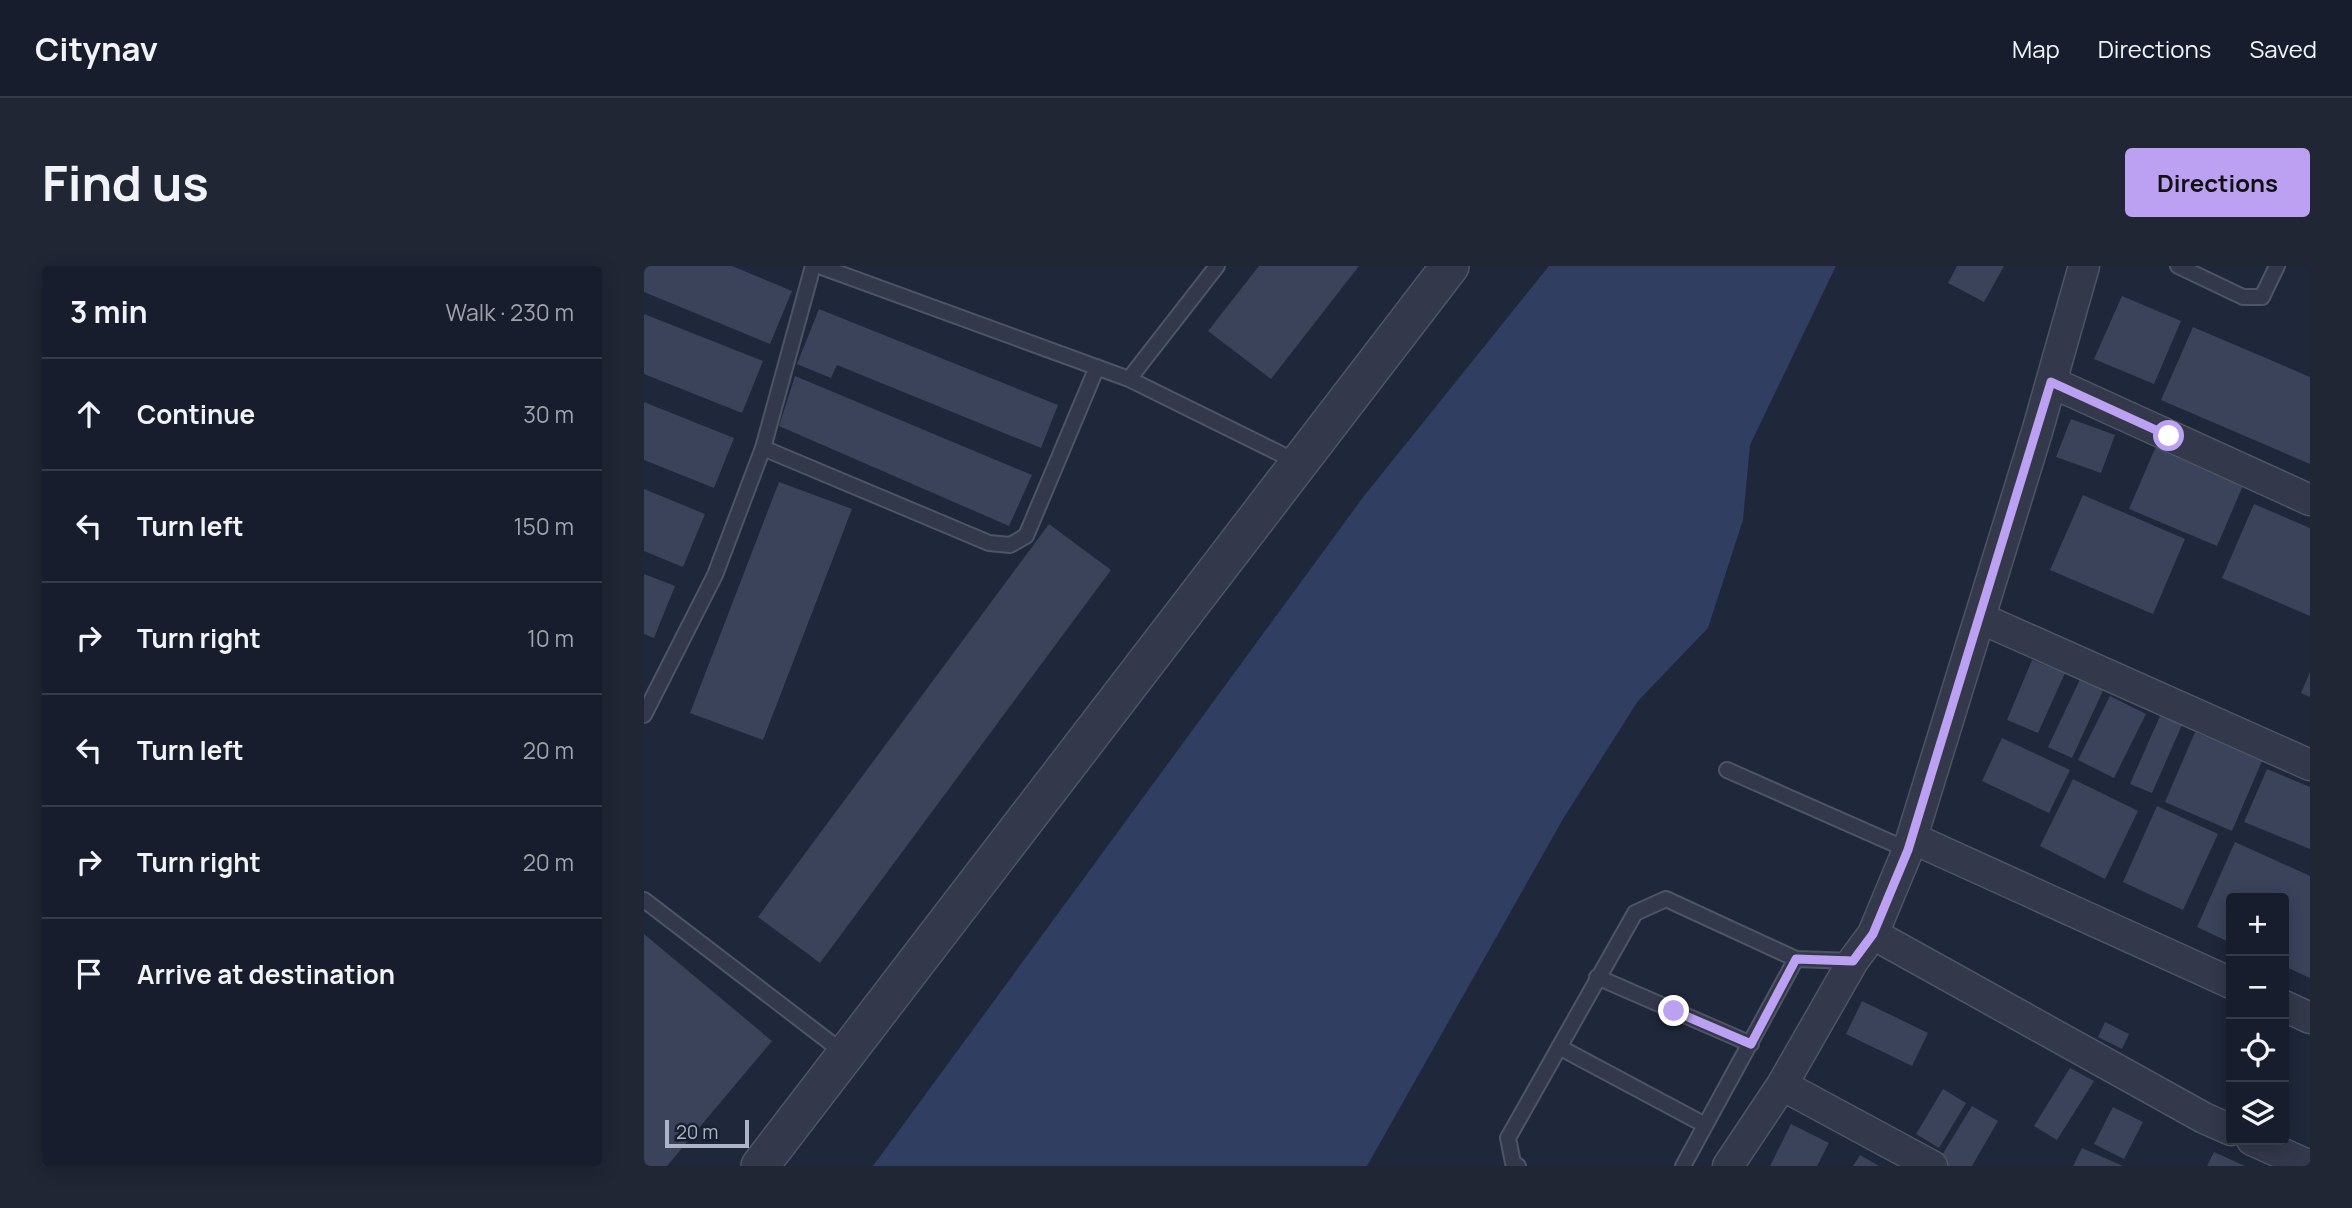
<!DOCTYPE html>
<meta charset="utf-8">
<style>
:root{--surface:#171d2c;--page:#202634;--text:#f1f3f6;--muted:#9ea2a9;--line:#363b48;--accent:#bca0f2}
body{margin:0;font-family:Manrope,sans-serif;background:var(--page);color:var(--text)}
.controls{position:absolute;right:21px;bottom:21px;display:grid;overflow:hidden;border-radius:7px;box-shadow:0 4px 18px #0003}
.controls button{width:63px;height:63px;display:grid;place-items:center;padding:0;border:0;border-bottom:2px solid var(--line);background:var(--surface);color:var(--text);font:35px sans-serif}
.scale{position:absolute;left:21px;bottom:18px;width:84px;box-sizing:border-box;padding-left:7px;border:4px solid #adb4c7;border-top:0;font-size:19px;line-height:24px;white-space:nowrap;color:#adb4c7;-webkit-text-stroke:5px #181f2e;paint-order:stroke}
.stop{position:absolute;width:21px;height:21px;margin:-16px;border:5px solid #bca0f2;border-radius:50%;background:#fff}
.stop.end{background:#bca0f2;border-color:#fff;box-shadow:0 2px 7px #0008}
.list{margin:0;padding:0;list-style:none}
h2{display:flex;justify-content:space-between;align-items:center;height:91px;margin:0;padding:0 28px;font-size:30px}
h2 small{font-size:23px;font-weight:400;color:var(--muted)}
.list li{display:grid;grid-template-columns:46px 1fr auto;gap:21px;align-items:center;box-sizing:border-box;height:112px;padding:0 28px;border-top:2px solid var(--line)}
.list b{display:block;font-size:26px;white-space:nowrap}
.list em{font-size:23px;font-style:normal;color:var(--muted)}
.icon{flex:none;width:38px;height:38px;fill:none;stroke:currentColor;stroke-width:2;stroke-linecap:round;stroke-linejoin:round}
.map{position:relative;flex:none;width:1666px;height:900px;overflow:hidden;border-radius:7px}
header{display:flex;align-items:center;gap:42px;box-sizing:border-box;height:98px;padding:0 35px;background:var(--surface);border-bottom:2px solid var(--line)}
header strong{font-size:33px}
nav{display:flex;gap:38px;margin-inline-start:auto;font-size:24px}
.intro{display:flex;align-items:center;justify-content:space-between;box-sizing:border-box;height:168px;padding:0 42px}
h1{margin:0;font-size:49px}
.button{padding:18px 32px;border-radius:7px;background:var(--accent);color:#111;font-size:24px;font-weight:700}
main{display:flex;gap:42px;padding:0 42px}
aside{flex:1;background:var(--surface);border-radius:7px;box-shadow:0 4px 18px #0003}
.map>svg:first-child{display:block}
.water{fill:#2f3e61}
.building{fill:#3a435a}
.lines{fill:none;stroke-linecap:round;stroke-linejoin:round}
.service-casing{stroke:#4d5465;stroke-width:18}
.minor-casing{stroke:#4d5465;stroke-width:33}
.tertiary-casing{stroke:#4d5465;stroke-width:40}
.service{stroke:#33394a;stroke-width:14}
.minor{stroke:#33394a;stroke-width:30}
.tertiary{stroke:#33394a;stroke-width:37}
.route{stroke:#bca0f2;stroke-width:9}
</style>
<header>
<strong>Citynav</strong>
<nav><a>Map</a><a>Directions</a><a>Saved</a></nav>
</header>
<div class="intro"><h1>Find us</h1><a class="button">Directions</a></div>
<main>
<aside>
<h2>3 min<small>Walk · 230 m</small></h2>
<ul class="list">
<li><svg class="icon" aria-label="ahead" viewBox="0 0 24 24"><path d="M12 20V5M6 11l6-6 6 6"/></svg><div><b>Continue</b></div><em>30 m</em></li>
<li><svg class="icon" aria-label="left" viewBox="0 0 24 24"><path d="M17 20v-9H6M10 6l-5 5 5 5"/></svg><div><b>Turn left</b></div><em>150 m</em></li>
<li><svg class="icon" aria-label="right" viewBox="0 0 24 24"><path d="M7 20v-9h11M14 6l5 5-5 5"/></svg><div><b>Turn right</b></div><em>10 m</em></li>
<li><svg class="icon" aria-label="left" viewBox="0 0 24 24"><path d="M17 20v-9H6M10 6l-5 5 5 5"/></svg><div><b>Turn left</b></div><em>20 m</em></li>
<li><svg class="icon" aria-label="right" viewBox="0 0 24 24"><path d="M7 20v-9h11M14 6l5 5-5 5"/></svg><div><b>Turn right</b></div><em>20 m</em></li>
<li><svg class="icon" aria-label="arrive" viewBox="0 0 24 24"><path d="M6 21V4h12l-3 4 3 4H6"/></svg><div><b>Arrive at destination</b></div></li>
</ul>
</aside>
<div class="map">
<svg width="1666" height="900" viewBox="0 0 1666 900">
<rect width="100%" height="100%" fill="#1f273a"/>
<!-- water -->
<path class="water" d="M905,0h287l-86,179 -7,75 -35,108 -70,73 -75,118 -196,347h-494l491,-670z"/>
<!-- building -->
<path class="building" d="M0,0h88l60,25 -22,53 -126,-52z
M615,0h100l-88,113 -63,-48z
M1313,0h47l-20,36 -36,-19z
M1478,30l59,25 -27,63 -60,-25z
M175,43l239,96 -17,43 -204,-83 -6,13 -34,-14z
M0,48l119,47 -21,52 -98,-39z
M1549,61l117,50v87l-149,-64z
M151,110l237,99 -23,51 -230,-100z
M0,136l90,36 -20,50 -70,-28z
M1427,153l44,16 -14,38 -45,-16z
M1513,178l88,37 -28,65 -88,-37z
M135,216l73,27 -89,231 -73,-27z
M0,223l61,25 -22,53 -39,-16z
M1439,229l102,44 -32,75 -103,-44z
M1610,238l56,24v88l-88,-38z
M405,258l62,46 -291,393 -62,-46z
M0,308l31,12 -21,52 -10,-4z
M1388,394l33,13 -27,60 -31,-13z
M1666,406v25l-9,-4z
M1439,407l23,11 -34,74 -24,-11z
M1466,430l36,18 -32,64 -36,-18z
M1516,450l22,9 -30,68 -22,-9z
M1551,466l67,29 -30,70 -67,-29z
M1358,472l68,32 -21,43 -67,-32z
M1623,503l43,18v62l-66,-27z
M1429,513l65,32 -33,68 -65,-33z
M1513,540l61,28 -35,76 -60,-28z
M1591,576l75,34v102l-26,-12v-68h-53v45l-34,-16z
M0,668l128,107 -105,125h-23z
M1218,735l66,32 -16,33 -66,-32z
M1461,756l24,12 -7,15 -24,-12z
M1426,802l24,13 -37,59 -23,-14z
M1299,823l23,14 -27,45 -23,-14z
M1328,840l26,15 -26,45h-23l-10,-6z
M1469,841l30,15 -19,37 -30,-15z
M1147,858l38,19 -12,23h-47z
M1438,882l41,18h-50z
M1570,886l31,14h-38z
M1216,889l19,11h-26z"/>
<g class="lines">
<!-- service casing -->
<g class="service-casing">
<path id="service" d="M175,0l310,113 168,83
M1534,0l65,31h19l15,-31
M485,113l88,-113
M119,182l226,95 21,2 16,-9 71,-169
M0,449l71,-140 48,-127 50,-182
M1083,504l181,80
M0,634l200,153
M953,711l154,67
M915,781l146,78
M874,900l-5,-3 -5,-25 127,-225 31,-14 130,60 57,2
M1039,900l113,-207"/>
</g>
<!-- minor casing -->
<g class="minor-casing">
<path id="minor" d="M1407,116l259,118
M1336,352l330,147
M1268,572l319,145
M1229,668l331,184 27,12
M1640,740l26,12
M1138,819l150,81
M1608,874l58,26
M1084,900l54,-81 71,-124 20,-27 35,-84 129,-418 47,-166"/>
</g>
<!-- tertiary casing -->
<g class="tertiary-casing">
<path id="tertiary" d="M116,900l690,-900"/>
</g>
<!-- service -->
<use href="#service" class="service"/>
<!-- minor -->
<use href="#minor" class="minor"/>
<!-- tertiary -->
<use href="#tertiary" class="tertiary"/>
</g>
<g class="lines">
<!-- route -->
<path class="route" d="M1030,745l77,33 45,-85 57,2 20,-27 35,-84 143,-468 118,54"/>
</g>
</svg>
<div class="controls">
<button>+</button>
<button>−</button>
<button><svg class="icon" aria-label="locate" viewBox="0 0 24 24"><circle cx="12" cy="12" r="6"/><path d="M12 2v4M12 18v4M2 12h4M18 12h4"/></svg></button>
<button><svg class="icon" aria-label="layers" viewBox="0 0 24 24"><path d="M12 4l9 5-9 5-9-5zM3 14l9 5 9-5"/></svg></button>
</div>
<div class="scale">20 m</div>
<div class="stop" style="left:1525px;top:170px"></div>
<div class="stop end" style="left:1030px;top:745px"></div>
</div>
</main>
